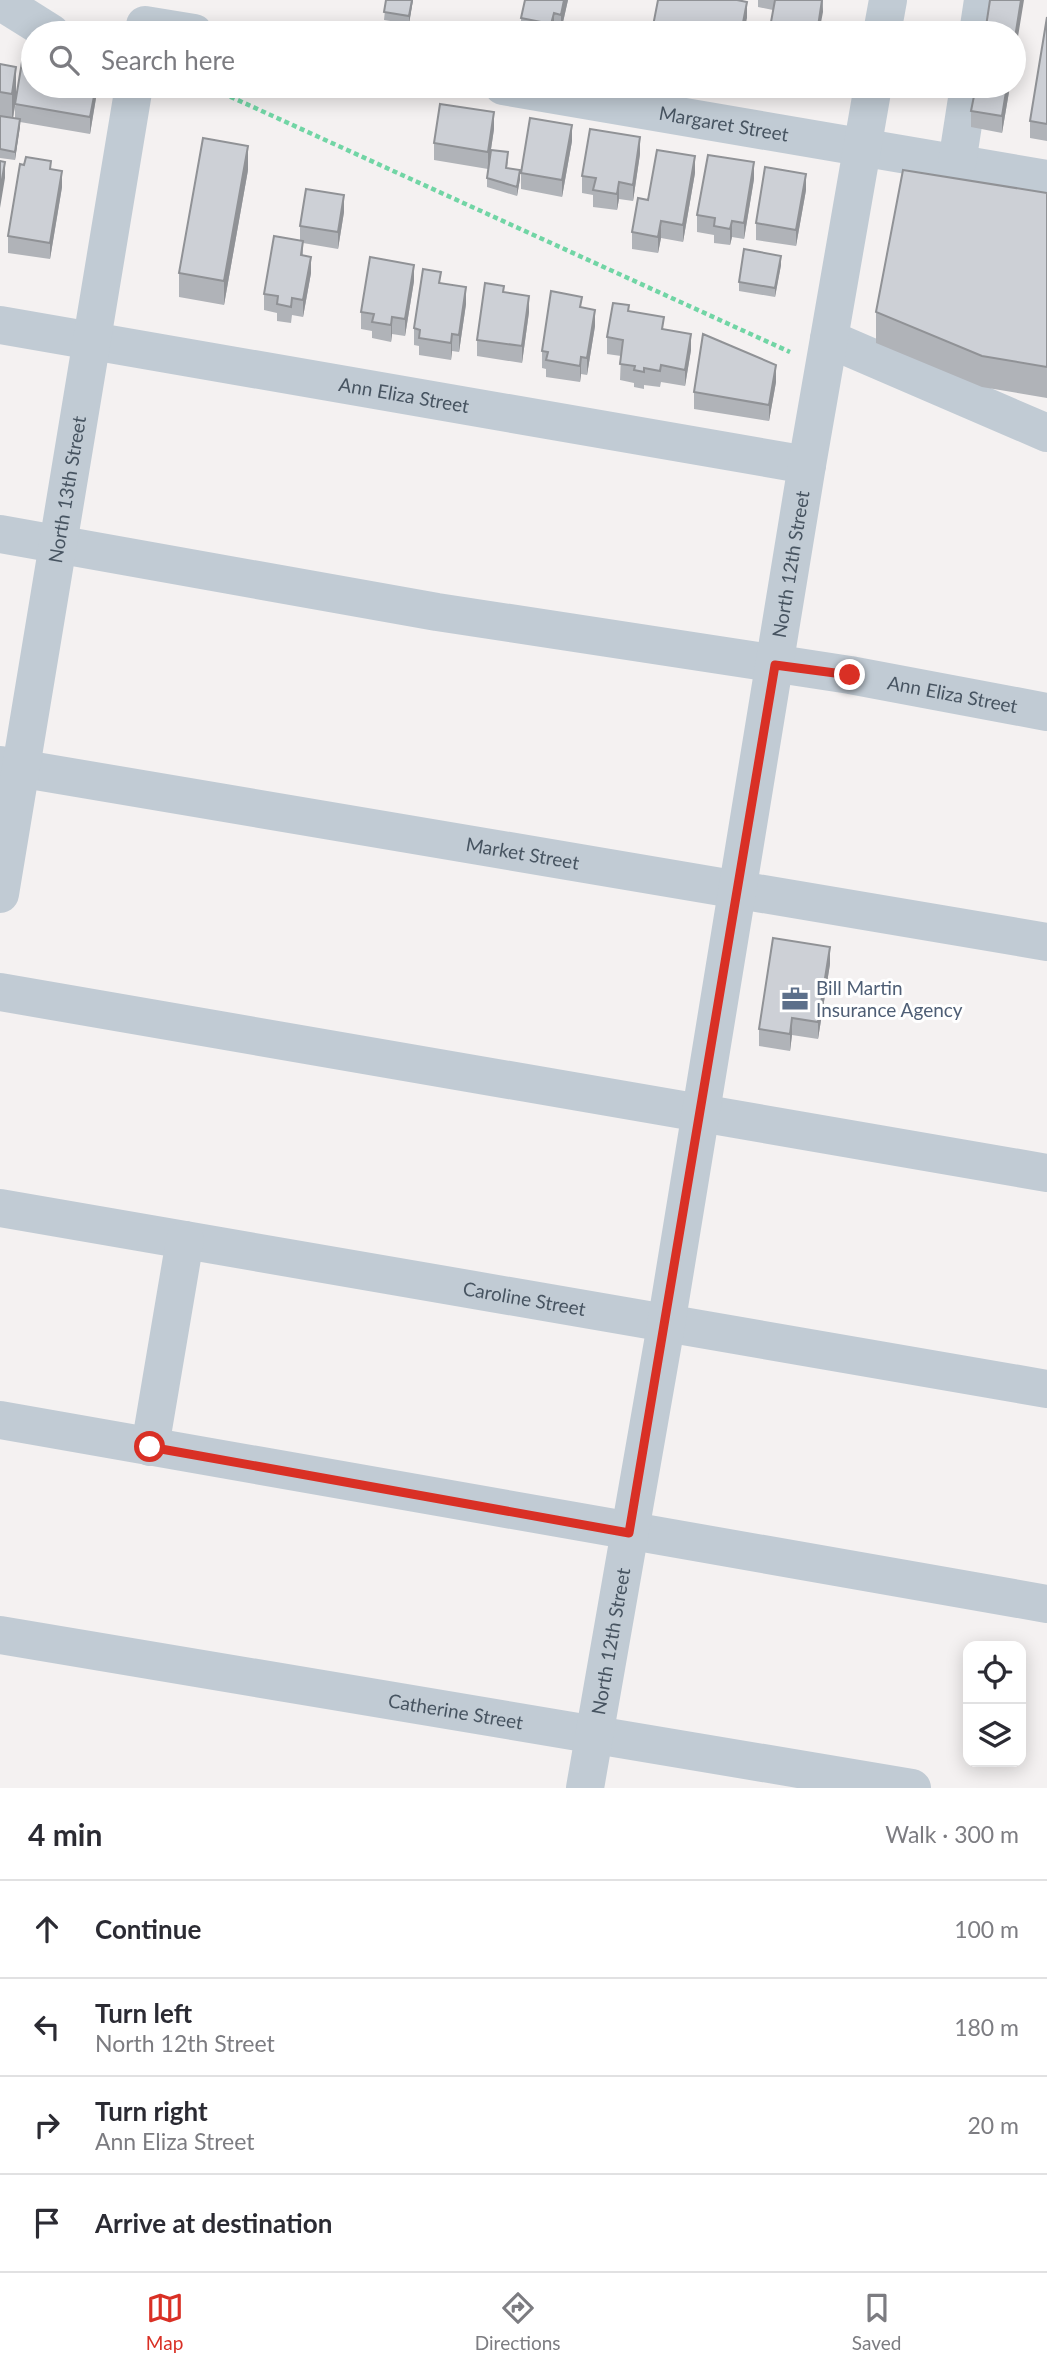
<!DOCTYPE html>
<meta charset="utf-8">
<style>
:root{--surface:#fff;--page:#f2f2f3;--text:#2b2b33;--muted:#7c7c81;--line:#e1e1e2;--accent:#d93025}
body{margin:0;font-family:Lato,sans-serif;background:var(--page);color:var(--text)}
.controls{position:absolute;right:21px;bottom:21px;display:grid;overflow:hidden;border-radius:14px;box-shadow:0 4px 18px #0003}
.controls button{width:63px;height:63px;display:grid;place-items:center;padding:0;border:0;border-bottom:2px solid var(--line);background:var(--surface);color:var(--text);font:35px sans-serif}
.stop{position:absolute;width:21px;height:21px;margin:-16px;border:5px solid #d93025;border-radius:50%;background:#fff}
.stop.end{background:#d93025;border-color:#fff;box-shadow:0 2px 7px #0008}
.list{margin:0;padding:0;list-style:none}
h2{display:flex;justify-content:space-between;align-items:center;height:91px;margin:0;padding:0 28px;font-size:30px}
h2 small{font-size:23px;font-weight:400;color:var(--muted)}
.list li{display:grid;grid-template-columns:46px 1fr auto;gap:21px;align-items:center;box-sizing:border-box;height:98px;padding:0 28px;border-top:2px solid var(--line)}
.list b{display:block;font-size:26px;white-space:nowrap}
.list p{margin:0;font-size:23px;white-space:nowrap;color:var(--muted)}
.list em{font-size:23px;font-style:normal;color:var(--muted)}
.icon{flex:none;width:38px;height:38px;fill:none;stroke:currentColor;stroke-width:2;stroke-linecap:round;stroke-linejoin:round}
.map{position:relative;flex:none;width:1047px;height:1788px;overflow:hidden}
.search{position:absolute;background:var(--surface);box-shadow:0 4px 18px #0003;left:21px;right:21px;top:21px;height:77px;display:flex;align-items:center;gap:18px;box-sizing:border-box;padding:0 24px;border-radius:38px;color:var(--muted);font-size:26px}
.sheet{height:483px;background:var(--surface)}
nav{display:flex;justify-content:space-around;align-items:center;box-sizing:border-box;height:98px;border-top:2px solid var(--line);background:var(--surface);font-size:19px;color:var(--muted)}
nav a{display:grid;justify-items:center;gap:4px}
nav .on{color:var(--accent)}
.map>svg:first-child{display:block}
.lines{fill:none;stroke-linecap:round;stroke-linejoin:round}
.path{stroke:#71d5a5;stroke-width:4.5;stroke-dasharray:5 3.5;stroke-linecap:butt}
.minor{stroke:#c1cbd4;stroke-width:38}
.wall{fill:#b0b3b8;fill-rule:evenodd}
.shaded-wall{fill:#909296}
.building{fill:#cdd0d6;stroke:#909296;stroke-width:2}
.route{stroke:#d93025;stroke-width:9}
.labels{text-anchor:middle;stroke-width:6;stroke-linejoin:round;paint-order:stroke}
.street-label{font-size:19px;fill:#475461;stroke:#fff}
.service-label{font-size:19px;fill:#4e5e75;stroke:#fff;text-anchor:start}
</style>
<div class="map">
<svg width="1047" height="1788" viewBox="0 0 1047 1788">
<rect width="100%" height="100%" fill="#f4f1f1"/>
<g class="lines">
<!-- path -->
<path class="path" d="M207,86l583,266"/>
<!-- minor -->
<g class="minor">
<path d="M0,1l51,32"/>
<path d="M145,25l49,8"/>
<path d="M882,33l6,-33"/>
<path d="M978,33l5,-33"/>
<path id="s1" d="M503,86l544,93"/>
<path d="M957,163l12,-77"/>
<path id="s2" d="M0,325l807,140"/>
<path d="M829,339l218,94"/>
<path id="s3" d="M0,534l437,78 413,63 197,37"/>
<path id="s4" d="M0,765l1047,177"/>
<path id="s5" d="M0,894l134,-808"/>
<path d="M0,992l1047,181"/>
<path id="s6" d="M0,1208l1047,181"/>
<path d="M0,1420l1047,184"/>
<path d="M150,1447l35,-207"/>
<path id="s7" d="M0,1635l912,153"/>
<path id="s8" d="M585,1788l81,-463 141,-860 66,-379"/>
</g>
</g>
<!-- wall -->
<path class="wall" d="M386,0h27l-4,24 -25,-4z
M525,0h43l-7,31 -7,-1 -1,3h-32v-15z
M758,0h65v12l-50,-2 -15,-3z
M1047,17v124l-17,-3v-17z
M0,64l16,34 81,-12v6l-7,42 -70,-12 -5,38 -15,-2zM16,101l-1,3v14h-2z
M1010,86l-8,47 -31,-6v-16z
M494,129l-6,40 -54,-9v-17z
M572,141l-10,56 -41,-8v-16z
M640,154l-7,47 -14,-2 -2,11 -24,-3v-12l-11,-2v-17z
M508,161l-1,7 13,11 -3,17 -30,-9v-9z
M51,169l11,18 -12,72 -42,-6v-17z
M248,170l-24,135 -45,-8v-24z
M695,173l-12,69 -22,-4 -3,15 -26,-4v-17l16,-32z
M754,179l-10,60 -12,-2 -2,8 -16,-2v-8l-17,-3v-17z
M806,190l-10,56 -40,-6v-17z
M1047,193v205l-65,-11 -106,-44v-31z
M344,212l-6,37 -35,-6v12l8,18 -8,44 -11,-2 -1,8 -14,-2v-8l-13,-3v-16l36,-54v-14z
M781,265l-6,32 -36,-6v-9z
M414,281l-9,55 -13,-2 -1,8 -19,-4v-7l-11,-2v-17z
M441,283l25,21 -7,48 -7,-1 -1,9 -32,-5v-9l-5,-1v-17z
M504,292l25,20 -7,51 -45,-7v-16z
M582,307l13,19 -8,49 -6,-1 -1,8 -34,-5v-8l-4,-1v-17z
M629,312l35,17 27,21 -6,36 -24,-4 -1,5 -16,-2v4l-10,-2v-4l-14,-3 1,-24 -14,-2v-17z
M776,382l-7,39 -75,-12v-17z
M830,964l-12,75 -26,-4 -2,16 -31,-5v-17z"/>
<!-- shaded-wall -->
<path class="shaded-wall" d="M412,0h1l-4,24v-8z
M564,0h4l-7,31v-16z
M822,0l1,12 -4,21h-2z
M1021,0h3l-10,61v-17z
M747,2v16l-3,15h-3z
M554,13v17l-1,3h-2v-9z
M16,67v31l-4,27v-31z
M96,86h1v6l-7,42v-17z
M1007,86h3l-8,47v-17z
M494,112v17l-6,40v-17z
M20,119v8l-5,33v-8z
M572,125v16l-10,56v-17z
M640,137v17l-7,47v-16z
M248,146v24l-24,135v-24z
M695,156v17l-12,69v-17z
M5,162v16l-5,30v-17z
M754,162v17l-10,60v-16z
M520,170v9l-3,17v-9z
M62,171v16l-12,72v-16z
M806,174v16l-10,56v-16z
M619,182v17l-2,11v-16z
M344,195v17l-6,37v-17z
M661,221v17l-3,15v-16z
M732,221v16l-2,8v-16z
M781,256v9l-6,32v-9z
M311,257v16l-8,44v-17z
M414,265v16l-9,55v-17z
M466,287v17l-7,48v-17z
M529,296v16l-7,51v-17z
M595,310v16l-8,49v-17z
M392,317v17l-1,8v-17z
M452,334v17l-1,9v-17z
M691,334v16l-6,36v-16z
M581,357v17l-1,8v-16z
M776,365v17l-7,39v-16z
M830,947v17l-12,75v-17z
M792,1018v17l-2,16v-17z"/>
<!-- building -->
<path class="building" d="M386,0h26l-3,16 -25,-4z
M525,0h39l-3,15 -7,-2 -3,11 -30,-6z
M658,0h79l10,2 -6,31h-78l-11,-2z
M775,0h47l-5,33h-48z
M990,0h31l-7,44v-11h-29z
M1047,17v107l-17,-3z
M23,56l10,2v28h63l-6,31 -75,-13z
M0,64l16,3 -4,27 -12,-2z
M976,86h31l-5,30 -31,-5z
M440,104l54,8 -6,40 -54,-9z
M0,116l20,3 -5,33 -15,-3z
M530,118l42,7 -10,55 -41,-7z
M590,129l50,8 -7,48 -14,-3 -2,12 -24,-4 3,-12 -14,-2z
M203,138l45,8 -24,135 -45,-8z
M491,150l17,2 -2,16 14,2 -3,17 -30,-9z
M657,150l38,6 -12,69 -22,-4 -3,16 -26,-5 6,-34 10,2z
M708,155l46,7 -10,61 -12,-2 -2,8 -16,-3 1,-8 -18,-3z
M26,157l25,4 -1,8 12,2 -12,72 -42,-7 12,-72 4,1z
M0,161l5,1 -5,29z
M765,167l41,7 -10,56 -40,-7z
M903,170l144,23v174l-65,-11 -106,-44z
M306,189l38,6 -6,37 -38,-6z
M274,236l29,5 -2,14 10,2 -8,43 -11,-2 -1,9 -14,-3 1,-8 -14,-2z
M744,249l37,7 -6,32 -36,-6z
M370,257l44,8 -9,54 -13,-2 -1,8 -19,-3 2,-8 -13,-2z
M423,269l18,3 -2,11 27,4 -7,48 -7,-1 -1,9 -32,-5 1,-8 -6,-2z
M485,283l19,3 -1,6 26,4 -7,50 -45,-6z
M551,291l31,6 -2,10 15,3 -8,48 -6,-1 -1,9 -34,-6 2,-8 -6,-1z
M613,303l16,2 -1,6 36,6 -2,12 29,5 -6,36 -24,-5 -1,6 -16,-3v4l-10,-2 1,-4 -15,-2 3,-24 -16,-3z
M703,334l73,31 -7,40 -75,-13z
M773,938l57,9 -12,75 -26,-4 -2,16 -31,-5z"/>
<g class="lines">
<!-- route -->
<path class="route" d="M150,1447l479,86 146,-868 75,10"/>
</g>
<!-- icons -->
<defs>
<g id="office-bare" transform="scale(2.1)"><path d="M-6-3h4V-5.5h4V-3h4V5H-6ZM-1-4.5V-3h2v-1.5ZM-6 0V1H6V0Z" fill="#5c6f8a" stroke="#fff" stroke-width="2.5" paint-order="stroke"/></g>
</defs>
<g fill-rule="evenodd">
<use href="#office-bare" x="795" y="999"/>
</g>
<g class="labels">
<!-- street labels -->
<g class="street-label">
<text dy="7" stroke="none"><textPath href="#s1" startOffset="224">Margaret Street</textPath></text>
<text dy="7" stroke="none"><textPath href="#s2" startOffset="410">Ann Eliza Street</textPath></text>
<text dy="7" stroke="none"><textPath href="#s5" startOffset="410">North 13th Street</textPath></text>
<text dy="7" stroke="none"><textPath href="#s8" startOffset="1241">North 12th Street</textPath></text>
<text dy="7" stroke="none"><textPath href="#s3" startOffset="966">Ann Eliza Street</textPath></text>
<text dy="7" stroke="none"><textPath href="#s4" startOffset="530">Market Street</textPath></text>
<text dy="7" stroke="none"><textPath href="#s6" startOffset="532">Caroline Street</textPath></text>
<text dy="7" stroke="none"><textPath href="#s8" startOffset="149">North 12th Street</textPath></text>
<text dy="7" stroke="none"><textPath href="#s7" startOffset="462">Catherine Street</textPath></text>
</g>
<!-- service labels -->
<g class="service-label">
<text x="816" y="995">Bill Martin<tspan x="816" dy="22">Insurance Agency</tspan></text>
</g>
</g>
</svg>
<div class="controls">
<button><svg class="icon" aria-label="locate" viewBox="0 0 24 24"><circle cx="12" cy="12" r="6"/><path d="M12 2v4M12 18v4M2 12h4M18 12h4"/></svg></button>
<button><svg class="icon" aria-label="layers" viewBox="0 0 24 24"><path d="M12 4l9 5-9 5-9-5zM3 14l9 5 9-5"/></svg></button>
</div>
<div class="stop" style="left:150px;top:1447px"></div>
<div class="stop end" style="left:850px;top:675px"></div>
<div class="search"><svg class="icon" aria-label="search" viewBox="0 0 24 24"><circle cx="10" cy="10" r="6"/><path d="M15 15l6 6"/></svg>Search here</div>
</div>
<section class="sheet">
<h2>4 min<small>Walk · 300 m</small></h2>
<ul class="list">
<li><svg class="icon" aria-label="ahead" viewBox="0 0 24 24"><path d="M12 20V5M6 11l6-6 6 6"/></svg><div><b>Continue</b></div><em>100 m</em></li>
<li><svg class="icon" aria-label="left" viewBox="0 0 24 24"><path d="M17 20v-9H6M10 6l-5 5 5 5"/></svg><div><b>Turn left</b><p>North 12th Street</p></div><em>180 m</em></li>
<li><svg class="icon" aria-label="right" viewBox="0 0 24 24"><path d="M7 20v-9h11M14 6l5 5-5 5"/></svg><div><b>Turn right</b><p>Ann Eliza Street</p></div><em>20 m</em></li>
<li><svg class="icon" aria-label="arrive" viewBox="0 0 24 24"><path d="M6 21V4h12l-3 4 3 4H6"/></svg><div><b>Arrive at destination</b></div></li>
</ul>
</section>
<nav>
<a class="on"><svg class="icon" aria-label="map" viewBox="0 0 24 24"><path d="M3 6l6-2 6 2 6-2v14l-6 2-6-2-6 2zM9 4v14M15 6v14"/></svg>Map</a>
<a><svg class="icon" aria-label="directions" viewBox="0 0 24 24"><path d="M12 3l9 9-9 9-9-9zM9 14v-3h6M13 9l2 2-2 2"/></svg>Directions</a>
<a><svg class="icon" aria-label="saved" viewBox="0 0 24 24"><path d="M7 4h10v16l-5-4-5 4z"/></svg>Saved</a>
</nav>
